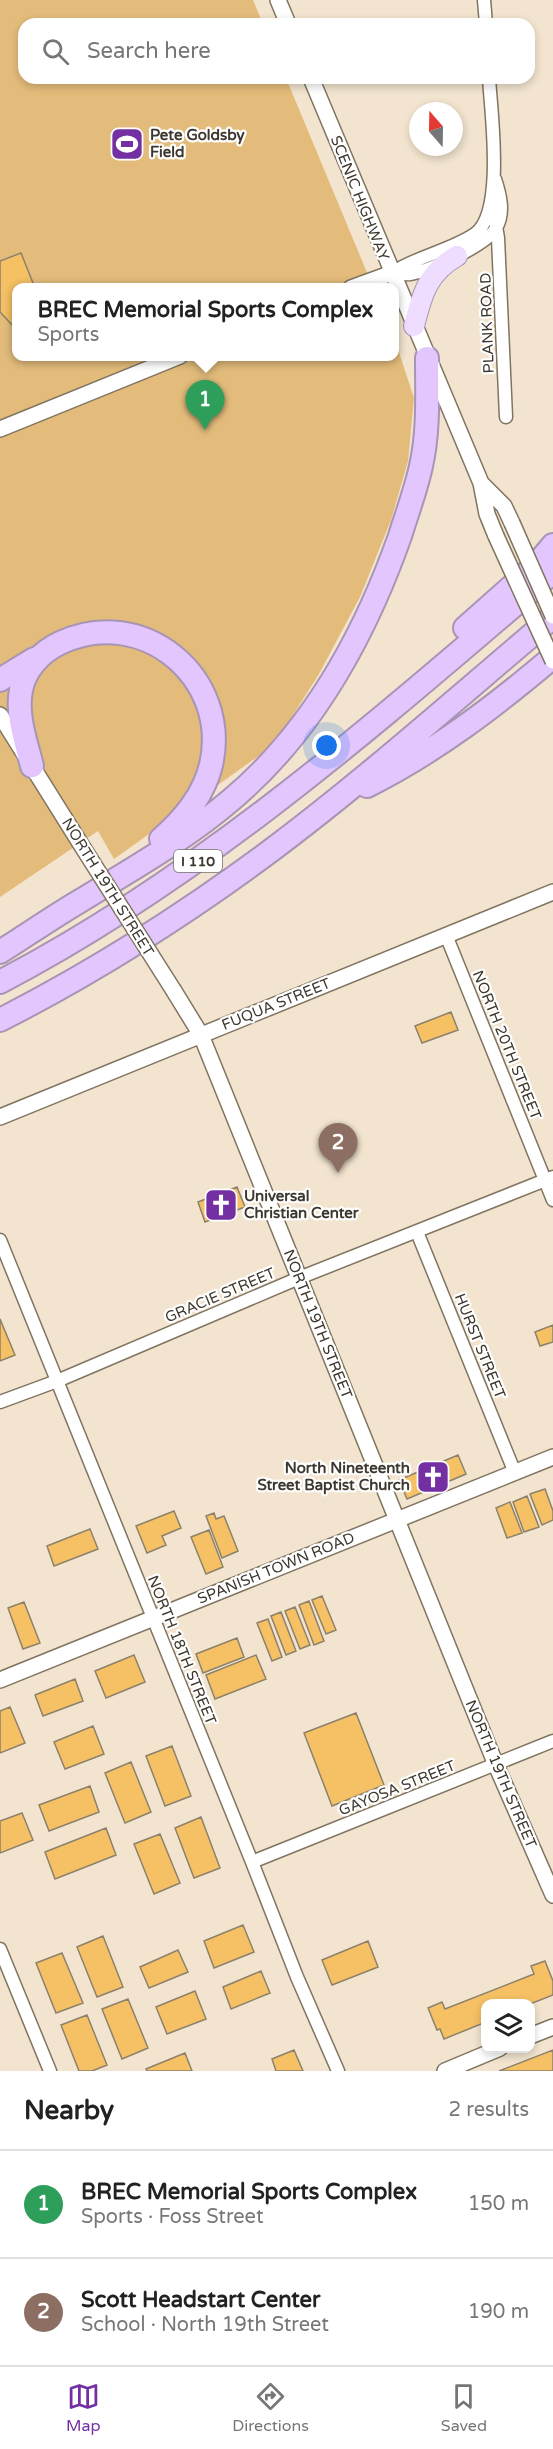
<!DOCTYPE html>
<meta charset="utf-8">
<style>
:root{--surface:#fff;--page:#f6f6f6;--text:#222;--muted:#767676;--line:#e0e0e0;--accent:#742fa3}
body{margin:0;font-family:"Varela Round",sans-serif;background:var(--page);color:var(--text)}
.controls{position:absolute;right:18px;bottom:18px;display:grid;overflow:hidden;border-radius:12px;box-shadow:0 3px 9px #0003}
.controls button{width:54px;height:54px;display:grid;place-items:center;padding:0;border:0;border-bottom:2px solid var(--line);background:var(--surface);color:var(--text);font:30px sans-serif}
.compass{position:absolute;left:409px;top:102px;width:54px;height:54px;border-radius:50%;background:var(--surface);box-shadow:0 3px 9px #0003;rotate:340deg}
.you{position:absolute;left:327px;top:746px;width:21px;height:21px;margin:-15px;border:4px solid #fff;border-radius:50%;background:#1a73e8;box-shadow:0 0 0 9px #1a73e833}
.badge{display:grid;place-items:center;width:39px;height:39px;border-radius:50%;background:var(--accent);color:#fff;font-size:20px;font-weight:700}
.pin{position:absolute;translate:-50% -50px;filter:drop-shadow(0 2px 3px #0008)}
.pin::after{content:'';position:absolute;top:32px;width:21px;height:18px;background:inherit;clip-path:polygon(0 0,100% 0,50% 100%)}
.popup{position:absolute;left:12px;top:283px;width:387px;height:78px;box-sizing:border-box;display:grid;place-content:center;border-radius:12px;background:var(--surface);filter:drop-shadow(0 2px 4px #0005);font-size:20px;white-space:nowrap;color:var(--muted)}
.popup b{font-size:22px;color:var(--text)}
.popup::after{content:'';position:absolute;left:50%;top:100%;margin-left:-12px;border:12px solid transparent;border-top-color:var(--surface)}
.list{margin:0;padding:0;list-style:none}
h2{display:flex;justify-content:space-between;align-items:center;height:78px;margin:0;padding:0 24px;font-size:26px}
h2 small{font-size:20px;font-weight:400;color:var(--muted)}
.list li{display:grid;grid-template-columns:39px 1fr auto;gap:18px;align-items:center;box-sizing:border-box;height:108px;padding:0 24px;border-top:2px solid var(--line)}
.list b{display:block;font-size:22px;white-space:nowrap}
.list p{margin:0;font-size:20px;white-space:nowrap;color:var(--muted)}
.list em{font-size:20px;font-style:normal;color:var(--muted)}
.icon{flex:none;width:33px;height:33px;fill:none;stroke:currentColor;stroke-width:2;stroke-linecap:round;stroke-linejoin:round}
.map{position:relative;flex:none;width:553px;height:2071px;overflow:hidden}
.search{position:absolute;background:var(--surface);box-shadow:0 3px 9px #0003;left:18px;right:18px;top:18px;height:66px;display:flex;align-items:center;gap:15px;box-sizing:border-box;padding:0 21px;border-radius:18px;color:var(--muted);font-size:22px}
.sheet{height:294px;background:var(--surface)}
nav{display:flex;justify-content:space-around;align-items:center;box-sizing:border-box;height:84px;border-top:2px solid var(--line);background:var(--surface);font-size:16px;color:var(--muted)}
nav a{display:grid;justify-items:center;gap:3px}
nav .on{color:var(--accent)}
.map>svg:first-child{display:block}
.green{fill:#e3bc7b}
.building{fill:#f6c164;stroke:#8d816c;stroke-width:1.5}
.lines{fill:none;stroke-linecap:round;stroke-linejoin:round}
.minor-casing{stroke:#817460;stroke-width:15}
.tertiary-casing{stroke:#817460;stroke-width:18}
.primary-casing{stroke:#a894b5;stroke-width:22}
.motorway-casing{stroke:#a894b5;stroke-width:26}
.minor{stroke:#fff;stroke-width:12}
.tertiary{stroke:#fff;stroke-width:15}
.primary{stroke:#eeddfe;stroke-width:20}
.motorway{stroke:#e2c6fd;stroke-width:22}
.tertiary-bridge-casing{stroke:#817460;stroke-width:18;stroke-linecap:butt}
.tertiary-bridge{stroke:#fff;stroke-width:15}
.labels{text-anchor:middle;stroke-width:4.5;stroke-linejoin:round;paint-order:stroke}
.shield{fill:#fff;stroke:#77736d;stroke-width:1.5}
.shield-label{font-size:14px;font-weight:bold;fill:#3d372e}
.poi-label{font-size:15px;font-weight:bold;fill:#3d372e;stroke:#fff;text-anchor:start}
.street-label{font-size:15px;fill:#3d372e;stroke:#fff}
</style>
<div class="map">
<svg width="553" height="2071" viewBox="0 0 553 2071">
<rect width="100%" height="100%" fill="#f2e4ce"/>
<!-- green -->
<path class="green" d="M0,0h253l10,24h-239v54h262l87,209 -357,1v68h378v-19l20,61 -6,63 -17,59 -31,77 -41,77 -45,71 -160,114 -16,-28 -98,66z"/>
<!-- building -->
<path class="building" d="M21,253l14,35h-19v41l-16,-17v-51z
M451,1012l7,18 -36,13 -7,-17z
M237,1187l8,20 -40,15 -7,-20z
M0,1319l15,36 -15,6z
M553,1325v17l-13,4 -5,-14z
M458,1455l8,19 -59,25 -8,-19z
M545,1489l8,22v9l-11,5 -12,-31z
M527,1496l12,31 -15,5 -11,-30z
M510,1502l12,31 -15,5 -11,-30z
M174,1511l7,17 -19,8 4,9 -19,8 -11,-27z
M214,1513l2,6 8,-3 14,35 -16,7 -16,-42z
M90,1529l8,20 -44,17 -7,-20z
M209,1530l14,37 -17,7 -15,-37z
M322,1596l14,34 -10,4 -14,-34z
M309,1601l15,40 -10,4 -15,-40z
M24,1602l16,41 -17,6 -15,-41z
M295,1607l15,38 -10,4 -15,-38z
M281,1612l15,39 -10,4 -15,-39z
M268,1619l14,38 -10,4 -15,-38z
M237,1638l7,19 -41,16 -7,-19z
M134,1655l11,27 -39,16 -11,-27z
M256,1655l10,24 -51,20 -9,-24z
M75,1679l8,22 -40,15 -8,-21z
M10,1707l15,36 -25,10v-42z
M356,1713l28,72 -52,21 -28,-73z
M93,1726l11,28 -39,15 -11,-27z
M172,1746l19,50 -26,10 -19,-50z
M131,1762l20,50 -26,11 -20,-50z
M90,1786l9,26 -50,19 -10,-26z
M22,1813l11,27 -33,13v-32z
M201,1817l19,51 -26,10 -19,-50z
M106,1828l10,27 -61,24 -10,-27z
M160,1834l20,49 -26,11 -20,-50z
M243,1925l11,27 -40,16 -10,-27z
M103,1936l20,51 -26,10 -20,-50z
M368,1941l10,26 -46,18 -10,-25z
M178,1950l10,22 -39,16 -9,-21z
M62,1953l21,50 -27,10 -20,-50z
M545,1961l8,20v14l-23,9h-44v18l-42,17 -4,-10 -3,1 -9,-22 14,-6 3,7 89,-35 -3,-8z
M261,1971l9,22 -39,16 -8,-22z
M195,1991l11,28 -39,15 -11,-27z
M128,1999l20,49 -26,11 -20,-50z
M87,2015l20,50 -15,6h-13l-18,-46z
M294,2050l9,21h-27l-4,-12z
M553,2050v21h-54z
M185,2053l7,18h-45l-1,-2z"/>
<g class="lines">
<!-- minor casing -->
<g class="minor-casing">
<path id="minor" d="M484,0l2,24
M493,209l5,29 8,179
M392,273c25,-17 58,-22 83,-39 30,-22 16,-121 14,-156
M392,273c5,0 13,2 18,1 19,-3 77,-29 86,-46 9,-15 4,-34 -1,-49
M446,935l107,265
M417,1232l98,241
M0,1240l252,622 45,115 41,94
M0,1402l57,-21 242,-103 254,-101
M252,1862l301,-121
M0,1949l50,122"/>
</g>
<!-- tertiary casing -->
<g class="tertiary-casing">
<path id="tertiary" d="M278,0l10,24
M311,78l170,405 6,31 9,22
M351,288l41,-15
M0,429l180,-73
M481,483l23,23 8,17
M0,715l80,128
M174,991l27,44 295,730 57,130
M0,1117l553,-225
M0,1680l553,-223
M530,2036l23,-9
M445,2071l55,-23"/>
</g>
<!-- primary casing -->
<g class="primary-casing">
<path id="primary" d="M414,326c8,-31 13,-53 43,-70"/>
</g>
<!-- motorway casing -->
<g class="motorway-casing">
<path id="motorway" d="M465,628l71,-63 17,-20
M0,680l34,-21
M32,766c-6,-24 -16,-51 -11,-76 4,-21 20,-38 39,-47 82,-39 171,34 151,122 -7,29 -28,55 -50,74
M367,786c68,-34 128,-80 186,-129
M0,952c27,-17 53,-35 80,-51 52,-32 104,-61 151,-101 81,-68 134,-165 169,-264 7,-23 16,-46 21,-70 8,-35 6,-72 6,-108
M0,982c205,-107 378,-261 553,-410
M0,1020c94,-48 184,-105 269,-168 99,-74 190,-156 284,-235"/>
</g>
<!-- minor -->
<use href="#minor" class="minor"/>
<!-- tertiary -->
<use href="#tertiary" class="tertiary"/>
<!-- primary -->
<use href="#primary" class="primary"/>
<!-- motorway -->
<use href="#motorway" class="motorway"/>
<!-- tertiary-bridge casing -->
<g class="tertiary-bridge-casing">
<path id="tertiary-bridge" d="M512,523l41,93
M496,536l57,125
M80,843l94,148"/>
</g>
<!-- tertiary-bridge -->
<use href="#tertiary-bridge" class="tertiary-bridge"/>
</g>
<!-- icons -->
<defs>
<g id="stadium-square" transform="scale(1.725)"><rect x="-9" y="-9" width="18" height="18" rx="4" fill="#742fa3" stroke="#fff"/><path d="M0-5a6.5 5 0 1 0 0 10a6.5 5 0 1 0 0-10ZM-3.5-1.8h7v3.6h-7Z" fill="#fff"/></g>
<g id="church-square" transform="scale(1.725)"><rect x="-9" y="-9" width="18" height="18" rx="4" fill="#742fa3" stroke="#fff"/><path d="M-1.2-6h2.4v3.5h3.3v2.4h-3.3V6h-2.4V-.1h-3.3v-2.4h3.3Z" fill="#fff"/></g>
</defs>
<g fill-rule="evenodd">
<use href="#stadium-square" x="127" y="144"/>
<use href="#church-square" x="221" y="1205"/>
<use href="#church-square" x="433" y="1477"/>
</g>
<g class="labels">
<!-- shield labels -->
<rect class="shield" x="174" y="850" width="48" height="22" rx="4.5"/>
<g class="shield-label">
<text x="198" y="866">I 110</text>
</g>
<!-- poi labels -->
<g class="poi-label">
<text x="150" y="140">Pete Goldsby<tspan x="150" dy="17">Field</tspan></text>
<text x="244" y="1201">Universal<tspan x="244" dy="17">Christian Center</tspan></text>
<text x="410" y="1473" text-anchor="end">North Nineteenth<tspan x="410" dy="17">Street Baptist Church</tspan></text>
</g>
<!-- street labels -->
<g class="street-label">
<text transform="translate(360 198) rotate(68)" y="5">SCENIC HIGHWAY</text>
<text transform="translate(487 323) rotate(-92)" y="5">PLANK ROAD</text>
<text transform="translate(108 887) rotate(58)" y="5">NORTH 19TH STREET</text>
<text transform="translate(276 1004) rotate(-22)" y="5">FUQUA STREET</text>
<text transform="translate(507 1045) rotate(68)" y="5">NORTH 20TH STREET</text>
<text transform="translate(220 1295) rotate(-23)" y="5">GRACIE STREET</text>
<text transform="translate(318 1324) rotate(68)" y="5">NORTH 19TH STREET</text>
<text transform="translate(480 1346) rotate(68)" y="5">HURST STREET</text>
<text transform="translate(276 1568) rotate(-22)" y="5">SPANISH TOWN ROAD</text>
<text transform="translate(182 1650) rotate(68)" y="5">NORTH 18TH STREET</text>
<text transform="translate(501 1774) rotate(67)" y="5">NORTH 19TH STREET</text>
<text transform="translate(397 1788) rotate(-22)" y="5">GAYOSA STREET</text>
</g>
</g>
</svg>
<div class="controls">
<button><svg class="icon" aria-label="layers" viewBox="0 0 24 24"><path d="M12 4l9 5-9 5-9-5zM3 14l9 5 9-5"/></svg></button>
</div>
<svg class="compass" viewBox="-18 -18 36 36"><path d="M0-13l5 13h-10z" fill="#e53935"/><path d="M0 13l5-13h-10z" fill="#767676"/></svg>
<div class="you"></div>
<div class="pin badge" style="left:205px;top:430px;background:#2e9e5b">1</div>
<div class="popup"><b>BREC Memorial Sports Complex</b>Sports</div>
<div class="pin badge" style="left:338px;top:1173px;background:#8d6e63">2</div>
<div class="search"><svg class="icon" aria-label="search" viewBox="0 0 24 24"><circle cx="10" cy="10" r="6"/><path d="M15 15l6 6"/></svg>Search here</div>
</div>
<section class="sheet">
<h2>Nearby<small>2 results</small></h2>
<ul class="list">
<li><span class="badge" style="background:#2e9e5b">1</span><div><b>BREC Memorial Sports Complex</b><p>Sports · Foss Street</p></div><em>150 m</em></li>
<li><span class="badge" style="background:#8d6e63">2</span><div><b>Scott Headstart Center</b><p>School · North 19th Street</p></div><em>190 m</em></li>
</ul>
</section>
<nav>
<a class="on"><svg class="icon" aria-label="map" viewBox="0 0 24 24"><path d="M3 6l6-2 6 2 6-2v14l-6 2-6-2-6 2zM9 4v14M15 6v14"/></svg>Map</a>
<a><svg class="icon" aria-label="directions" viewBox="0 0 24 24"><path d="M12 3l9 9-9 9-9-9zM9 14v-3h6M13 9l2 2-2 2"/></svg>Directions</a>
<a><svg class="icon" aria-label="saved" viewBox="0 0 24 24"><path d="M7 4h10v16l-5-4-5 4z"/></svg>Saved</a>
</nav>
